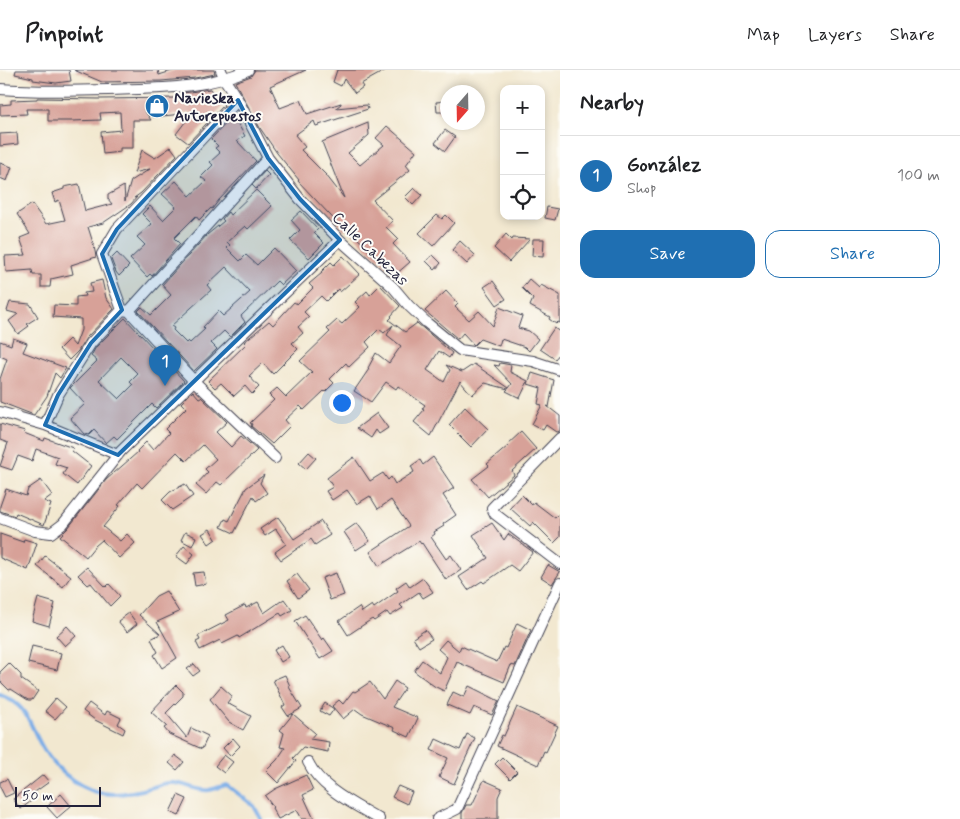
<!DOCTYPE html>
<meta charset="utf-8">
<style>
:root{--surface:#fff;--page:#f2f2f2;--text:#202124;--muted:#757577;--line:#e0e0e0;--accent:#1f6fb2}
body{margin:0;font-family:Mynerve,sans-serif;background:var(--page);color:var(--text)}
.controls{position:absolute;right:15px;top:15px;display:grid;overflow:hidden;border-radius:10px;box-shadow:0 2px 8px #0003}
.controls button{width:45px;height:45px;display:grid;place-items:center;padding:0;border:0;border-bottom:1px solid var(--line);background:var(--surface);color:var(--text);font:25px sans-serif}
.compass{position:absolute;left:440px;top:15px;width:45px;height:45px;border-radius:50%;background:var(--surface);box-shadow:0 2px 8px #0003;rotate:200deg}
.scale{position:absolute;left:15px;bottom:12px;width:86px;box-sizing:border-box;padding-left:5px;border:2px solid #22223b;border-top:0;font-size:14px;line-height:18px;white-space:nowrap;color:#22223b;-webkit-text-stroke:4px #fdfcf7;paint-order:stroke}
.you{position:absolute;left:341px;top:332px;width:18px;height:18px;margin:-12px;border:4px solid #fff;border-radius:50%;background:#1a73e8;box-shadow:0 0 0 8px #1a73e833}
.badge{display:grid;place-items:center;width:32px;height:32px;border-radius:50%;background:var(--accent);color:#fff;font-size:16px;font-weight:700}
.pin{position:absolute;translate:-50% -41px;filter:drop-shadow(0 1px 2px #0008)}
.pin::after{content:'';position:absolute;top:26px;width:18px;height:15px;background:inherit;clip-path:polygon(0 0,100% 0,50% 100%)}
.list{margin:0;padding:0;list-style:none}
h2{display:flex;justify-content:space-between;align-items:center;height:65px;margin:0;padding:0 20px;font-size:21px}
h2 small{font-size:16px;font-weight:400;color:var(--muted)}
.list li{display:grid;grid-template-columns:32px 1fr auto;gap:15px;align-items:center;box-sizing:border-box;height:80px;padding:0 20px;border-top:1px solid var(--line)}
.list b{display:block;font-size:19px;white-space:nowrap}
.list p{margin:0;font-size:16px;white-space:nowrap;color:var(--muted)}
.list em{font-size:16px;font-style:normal;color:var(--muted)}
.actions{display:flex;gap:10px;padding:15px 20px}
.actions a{flex:1;padding:11px 0;border:1px solid var(--accent);border-radius:15px;text-align:center;font-size:18px;color:var(--accent)}
.actions .main{background:var(--accent);color:#fff}
.icon{flex:none;width:28px;height:28px;fill:none;stroke:currentColor;stroke-width:2;stroke-linecap:round;stroke-linejoin:round}
.map{position:relative;flex:none;width:560px;height:749px;overflow:hidden}
header{display:flex;align-items:center;gap:30px;box-sizing:border-box;height:70px;padding:0 25px;background:var(--surface);border-bottom:1px solid var(--line)}
header strong{font-size:24px}
nav{display:flex;gap:28px;margin-inline-start:auto;font-size:18px}
main{display:flex}
aside{flex:1;background:var(--surface)}
.map>svg:first-child{display:block}
.lines{fill:none;stroke-linecap:round;stroke-linejoin:round}
.stream{stroke:#7bade7;stroke-width:4}
.building{fill:#d7a198;fill-rule:evenodd}
.street-casing{stroke:#414051;stroke-width:12}
.street{stroke:#fff;stroke-width:10}
.marked{fill:#1f6fb2;fill-opacity:0.2;stroke:#1f6fb2;stroke-width:4;stroke-linejoin:round}
.labels{text-anchor:middle;stroke-width:4;stroke-linejoin:round;paint-order:stroke}
.poi-label{font-size:16px;font-weight:bold;fill:#22223b;stroke:#fdfcf7;text-anchor:start}
.street-label{font-size:16px;fill:#22223b;stroke:#fdfcf7}
</style>
<header>
<strong>Pinpoint</strong>
<nav><a>Map</a><a>Layers</a><a>Share</a></nav>
</header>
<main>
<div class="map">
<svg width="560" height="749" viewBox="0 0 560 749">
<rect width="100%" height="100%" fill="#fdfcf7"/>
<filter id="ink" filterUnits="userSpaceOnUse"><feTurbulence type="fractalNoise" baseFrequency=".02" numOctaves="2"/><feDisplacementMap in="SourceGraphic" scale="10" xChannelSelector="R" yChannelSelector="G"/><feConvolveMatrix kernelMatrix="1 2 1 2 8 2 1 2 1" color-interpolation-filters="sRGB"/></filter>
<filter id="wash" filterUnits="userSpaceOnUse"><feTurbulence type="fractalNoise" baseFrequency=".0096" numOctaves="4" result="noise"/><feDisplacementMap in="SourceGraphic" scale="20" xChannelSelector="R" yChannelSelector="G"/><feGaussianBlur stdDeviation="1.12" result="paint"/><feColorMatrix in="noise" values="0 0 0 0 0 0 0 0 0 0 0 0 0 0 0 0 0 1.4 0 .05"/><feComposite in="paint" operator="in"/></filter>
<g filter="url(#wash)">
<rect width="100%" height="100%" fill="#f2e8d0"/>
<g class="lines">
<!-- stream -->
<path class="stream" d="M0,625c30,11 29,31 44,55 14,22 40,44 68,44 14,0 28,-3 41,-7 5,-1 10,-4 15,-4 15,-2 27,9 41,7 6,-1 12,-4 18,-5l27,21 7,13"/>
</g>
<g id="blocks">
<!-- building -->
<path class="building" d="M16,0h53l2,11 -15,2 -23,-3v-2l-18,-4z
M74,0h84l1,5 16,-5h39l1,4 -20,4 -34,3 -59,1z
M255,0h51l-36,16 10,22 21,-8 6,14 34,-11v1l-5,4 31,-3 1,4 -52,17 -2,-5 -19,14 10,12 -4,3 25,25 18,23 -22,-56 46,-19 1,12 -21,18 12,12 24,-20 -8,-7 11,-12 29,25 -10,14 4,5 -37,30 20,21 -7,6 12,12 -5,5 17,18 -15,13 -17,-17 -1,1 -30,-32 -3,3 -46,-49 1,-1 -22,-27 -17,-25 -25,-46 16,-6z
M337,0h49l-25,14 2,3 -8,6 -11,-14 -3,7 -8,-4z
M210,19l14,16 -36,38 -12,-9 16,-21 -39,4 -9,-7 7,10h-18v28h-13v4l-17,2 -2,-22 20,-2 -1,-18 -20,1 1,7 -29,1h-24v-12h-22l1,5 -27,1v-10l11,-1v-4l26,-1v-1l63,1 77,-1v-4z
M448,31v11h-11l-1,-10z
M233,46l12,20 -8,5 19,20 -37,39 -7,9 -1,-1 -12,12 -3,-4 -22,22 6,6 -28,32 -2,-2 -3,3 -17,-18 15,-14 -8,-8 15,-13 -10,-10 8,-8 13,14 13,-13 -14,-13 14,-13 14,15 16,-15 -5,-4 12,-12 -3,-3 10,-9 -5,-5 3,-2 -7,-7z
M445,60l10,7 -10,14 -10,-8z
M17,63l1,11 -18,2v-12z
M171,77l6,8 -36,38 -7,5 3,-1 -6,7 -28,19 -15,4 6,19 2,11 -25,8 2,9 -22,5 -1,8h-9v-12h-8l-1,-5 -26,2 -1,-16 21,-1 -6,-17 10,-4 -13,-20 15,-10 14,20 19,-4 -6,-20 -4,2 -3,-9 12,-4v-2l15,-3 6,27 27,-7 -4,-5v-4l16,-9 1,15 6,-20 19,-12 -16,4 8,-23 13,8z
M0,93l12,4 -5,14 -7,-3z
M265,101l4,4 -13,14 -4,-4z
M414,118l8,7 -9,10 -8,-8z
M256,120l16,16 -24,23 -3,-3 -18,16 3,3 -3,3 13,13 6,-6 11,10 17,-17 22,23 -15,14 -4,-4 -36,35 4,6 -15,15 -6,-6 -13,12 6,6 -23,22 -56,-60 4,-4 9,8 20,-20 -9,-10 45,-50 17,-14 -2,-2 6,-7 2,3zM226,197l24,25 -27,24 -5,-5 -15,16 2,2 -15,14 -2,-2 -2,2 -13,-13 1,-2 -3,-2 40,-36 -4,-5z
M547,137l11,2 -3,11 -10,-2z
M301,141l17,18 -4,4 10,10 -15,15 -19,-18 10,-10 -9,-10z
M437,145l5,4 4,-4 8,8 -21,23 -14,-13z
M506,164l6,6 1,-2 17,1 -21,23 -15,-14z
M533,169h11l-1,18 -11,-1z
M460,171l15,14 -8,9 -15,-14z
M117,183l12,13 -10,10 -3,-4 -5,-13z
M433,185l8,8 -6,7 -9,-9z
M343,186l17,18 -20,18 -2,-3 -12,12 -5,-5 -17,16 5,5 -11,10 5,6 -11,10 6,6 -25,25 -10,-11 -14,13 10,11 -7,7 -7,-8 -11,10 -13,-13 -6,5 -7,-7 38,-37 -2,-2 25,-21 4,4 21,-23 3,2 16,-16 -4,-4 13,-11 -1,-1 10,-10 3,3z
M529,209l10,9 2,-3 19,10v28l-2,-1 -2,2 -7,-5 1,-2 -20,-11 3,-7 -11,-11z
M102,210l4,18 8,11 -28,29 -8,13 -9,9 -10,-11 10,-10 6,7 6,-16v-11l-28,-2 1,-12 22,1v-9l9,-1 -1,-3 8,-1 -2,-9z
M493,211l13,18 -9,6 -13,-18z
M380,215l20,21 -9,10 1,1 -3,3 16,12 12,-9 35,30 -3,5 -10,-7 -12,19 17,12 6,-12 -4,-5 16,7 12,-8 35,24 3,-4 -18,-19 5,1 1,-3 11,2 -1,7 18,9 -8,17 -14,-7 2,-2 -23,-6 -13,12 -12,-14 -29,55 -17,-14 10,-12 -2,-1 3,-4 -27,-19 -2,3 -10,-7 -15,20 -17,-11 15,-22 -1,-1 8,-15 13,10 12,-17 -14,-11 6,-10 -9,8 -5,-4 -13,13 4,5 -21,20 -3,-4 -16,16 4,4 -9,9 -1,-1 -20,19 -4,-4 -15,14 5,6 -18,18 -21,-18 1,-2 -2,-1 24,-23 -5,-5 8,-7 9,9 26,-25 -12,-11 30,-29 -3,-3 10,-9 5,4 18,-17 -5,-5 12,-11 3,4z
M446,221l12,13 -3,3 14,13 10,-9 14,15 6,-19 23,9 -4,12 11,3 9,8 -9,12 -4,-4 -24,-8 -2,7 -19,-7 -6,6 -11,-12 -5,6 -33,-28z
M10,232l20,2 8,13 -11,7 2,2 -11,8 -9,-13 9,-7 -11,-3z
M125,248l59,63 -28,27 -4,-4 -35,35 -3,-3 -8,7 -12,-13 -5,5 -5,-1 -14,-16 15,-14 -15,-16 27,-27 -6,-5 5,-9zM121,287l17,17 -8,8 3,3 -14,14 -20,-19z
M554,258l6,4v21l-5,6 -15,-10z
M13,268l14,5 -4,9 43,16 -6,10 -5,-5 -8,23 -13,19 -34,-13v-23l7,-20 -7,-3v-15l11,4z
M532,303l22,7 -5,27 -2,-1 13,10v15l-4,1 -10,-7 -3,5 -11,-6 10,-19 -4,-1 3,-16 -13,-4z
M193,321l6,7 2,-1 26,25 -11,10 15,15 10,-11 16,14 -36,35 -4,-3 -11,12 -10,-9 12,-13 -3,-3 11,-10 -13,-14 -17,16 -9,-9 -35,36 -5,-5 -19,22 2,1 -17,21 17,14 7,-7 8,9 -16,15 -17,-18 -7,6 -9,11 -26,-21 8,-8 38,-48 32,-28 -1,-1 9,-9 7,8 16,-17 -4,-4 21,-21 -5,-5z
M465,337l23,22 -17,18 -22,-22z
M377,343l11,15 -9,6 -3,-4 -5,8 -14,-10z
M0,354l25,7 -1,2 20,8 1,-3 28,10 -1,3 19,15 -14,19 -14,-11 4,-6 -12,-4 3,-7 -22,-8 -4,12 -14,-5 -6,14 -12,-4 8,-23 -8,-3z
M521,362l15,17 -24,22 2,4 -26,22 -16,-18 17,-13 -2,-2 21,-18 -1,-1z
M309,382l7,6 -10,11 -7,-6z
M354,387l16,24 13,-8 5,7 3,-3 4,7 19,-12 -3,-6 9,-6 3,5 10,-8 21,31 -11,7 13,20 -13,9 1,2 -10,6 1,2 -4,3 15,22 5,-4 10,15 -15,10 -24,-37 -1,1 -2,-3 -40,25 -9,-14 39,-26 -18,-26 -13,9 -8,-13 -13,8 -10,-14 -15,10 -6,-9 7,-4 -6,-9z
M264,405l-4,8 7,10 -11,8 -3,-5 -19,37 -13,-6 4,-8 4,2 17,-33z
M41,410l11,15 -8,6 7,3 -7,21 -28,-12 -1,3 -15,-5v-5l6,-17 20,7 2,-7z
M185,414l8,12 -21,14 -10,-10 8,-8z
M522,425l10,10 2,-3 21,16 5,-5v24l-6,6 -21,-21 -3,4 -20,-18z
M278,447l16,22 27,-18 9,14 -15,10 -4,-6 -30,21 -6,-8 11,-8 -10,-15 -11,7 -5,-7z
M357,453l13,18 -14,9 -12,-18z
M492,453l12,17 4,-6 25,18 -15,19 -8,-6 -26,18 -2,-2 -14,9 -9,-13 29,-19 -15,-23z
M210,459l6,10 -7,5 -7,-10z
M185,462l11,5 -4,9 -11,-6z
M0,464l23,8 1,-3 13,4 -9,27 -28,-12z
M184,476l10,8 -7,10 -11,-8z
M45,486l26,20 -8,11 -26,-21z
M548,495l12,7 -8,12 -11,-7z
M87,497l19,20 3,-3 11,12 -10,10 -19,-23 -3,2 -10,-10z
M204,502l2,12 -11,2 -2,-13z
M336,503l8,22 -14,5 -8,-22z
M297,504l12,16 -11,8 -11,-17z
M423,508l10,14 -10,6 -4,-6 -19,13 3,3 -13,8 -3,-4 -13,9 -2,-2 -24,16 -9,-14 20,-14 3,5 10,-7 2,3 24,-17 -2,-3 10,-7 4,6z
M166,521l13,21 -22,10 20,36 -15,10 -8,-13 4,-3 -7,-13 9,-5 -21,-19 17,-19z
M38,528l17,5 -6,23 -17,-5z
M284,529l8,11 -10,6 -2,-3 -41,25 -1,-2 -16,8 -2,-4 -20,10 -4,-8 4,-2 -2,-4 31,-16 -3,-5 19,-10 1,3 12,-6 6,11z
M129,543l8,11 -10,8 -9,-11z
M305,545l17,25 2,-2 9,13 -13,8 -25,-38z
M517,553l14,7 -16,36 -4,-1 -7,17 -47,-20 -13,29 -10,-5 -20,-15 8,-11 18,13 7,-16 -9,-8 8,-9 13,11 2,-5 36,16 7,-15 2,1z
M67,556l9,10 -11,10 -9,-10z
M425,560l7,9 -13,8 -6,-9z
M282,575l7,12 -8,5 -7,-12z
M32,576l29,7 -4,17 -29,-7z
M9,593l12,12v4l17,12 -6,9h-4l-17,-11 -2,1 -9,-9v-9z
M194,594l6,7 -7,5 -6,-7z
M285,605l5,11 -1,1 13,21 -14,8 -6,-9 3,-2 -12,-25z
M395,611l10,7 -13,19 26,11 -9,19 -15,-7 1,-2 -33,-14 -7,-5 -12,10 -11,-13 7,-6 4,4 10,-13 2,1 15,-10 13,17z
M176,615l7,7v4l-17,17 21,25 4,-10 17,8 -6,13 -33,-15 -5,-6 3,-2 -16,-14z
M221,616l11,10 -5,7 24,13 -8,14 -14,-8 -19,-23z
M469,616l30,15 -7,14 -18,-8 -4,8 -23,-10 6,-13 11,5z
M56,628l10,9 -11,12 -10,-8z
M89,633l16,12 2,-4 14,7 -3,6 7,5 -2,5 -28,-14 -12,-9z
M325,633l9,6 -5,7 -9,-5z
M517,637l41,19 -12,26 -2,-1 -6,14 -41,-19 5,-11 2,1z
M293,644l22,19 -5,6 19,3 -1,10 -25,-5 -10,11 3,3 -18,22 -12,-12 11,-11 8,-12 -5,-1 4,-14 -4,-3z
M467,664l8,4 -21,46 -15,-7 9,-19 -17,-8 5,-11 24,11z
M233,668l7,8 -10,10 -7,-8z
M175,685l9,7 -7,8 -8,-7z
M224,685l9,7 -9,11 -9,-7z
M502,687l15,15 -7,7 -15,-15z
M43,705l6,7 -17,12 3,4 -14,11 -8,-10z
M306,705l7,15 -10,5 11,24h-12l-5,-9 -19,9 -6,-11 1,-1 -8,-11 10,-7z
M7,709l7,14 -9,4 -5,-10v-5z
M484,710l18,8 -4,9v22h-36v-6l4,-8h6z
M398,716l14,6 -5,12 -15,-7z
M61,724l10,12 -14,12 -10,-11z
M178,725l9,4 -8,17 -9,-4z"/>
</g>
</g>
<g filter="url(#ink)">
<use href="#blocks" fill-opacity="0" stroke="#414051" stroke-width="1"/>
<g class="lines">
<!-- street casing -->
<g class="street-casing">
<path id="street" d="M221,0l4,10 13,20 30,58 32,41 40,41 53,47 16,19 18,17 33,27 73,11 27,9
M0,19c36,3 72,2 108,1 51,-2 91,0 140,-20
M122,240l-20,-56 15,-25 121,-129
M129,241l65,70 81,77
M0,342l45,13
M560,368l-68,70 3,6 65,50
M118,385l-73,-30 13,-30 33,-52 31,-33 7,1 139,-153
M0,448l35,13 16,2 12,-9 58,-73 219,-211
M308,692c13,27 46,42 71,57
M437,749l20,-10 103,-226"/>
</g>
<!-- street -->
<use href="#street" class="street"/>
</g>
</g>
<!-- marked area -->
<path class="marked" d="M238,30l30,58 32,41 40,41 -222,215 -73,-30 13,-30 33,-52 31,-33 -20,-56 15,-25z"/>
<!-- icons -->
<defs>
<g id="shop-disc" transform="scale(1.25)"><circle r="9.5" fill="#1f6fb2" stroke="#fdfcf7"/><path d="M-5-2.5h2.3a2.7 3.5 0 0 1 5.4 0H5L5.5 6h-11ZM-1.5-2.5h3a1.5 2.3 0 0 0-3 0Z" fill="#fff"/></g>
</defs>
<g fill-rule="evenodd">
<use href="#shop-disc" x="157" y="36"/>
</g>
<g class="labels">
<!-- poi labels -->
<g class="poi-label">
<text x="174" y="33">Navieska<tspan x="174" dy="18">Autorepuestos</tspan></text>
</g>
<!-- street labels -->
<g class="street-label">
<text transform="translate(371 178) rotate(44)" y="6">Calle Cabezas</text>
</g>
</g>
</svg>
<div class="controls">
<button>+</button>
<button>−</button>
<button><svg class="icon" aria-label="locate" viewBox="0 0 24 24"><circle cx="12" cy="12" r="6"/><path d="M12 2v4M12 18v4M2 12h4M18 12h4"/></svg></button>
</div>
<svg class="compass" viewBox="-18 -18 36 36"><path d="M0-13l5 13h-10z" fill="#e53935"/><path d="M0 13l5-13h-10z" fill="#757577"/></svg>
<div class="scale">50 m</div>
<div class="you"></div>
<div class="pin badge" style="left:165px;top:316px">1</div>
</div>
<aside>
<h2>Nearby<small></small></h2>
<ul class="list">
<li><span class="badge">1</span><div><b>González</b><p>Shop</p></div><em>100 m</em></li>
</ul>
<div class="actions"><a class="main">Save</a><a>Share</a></div>
</aside>
</main>
